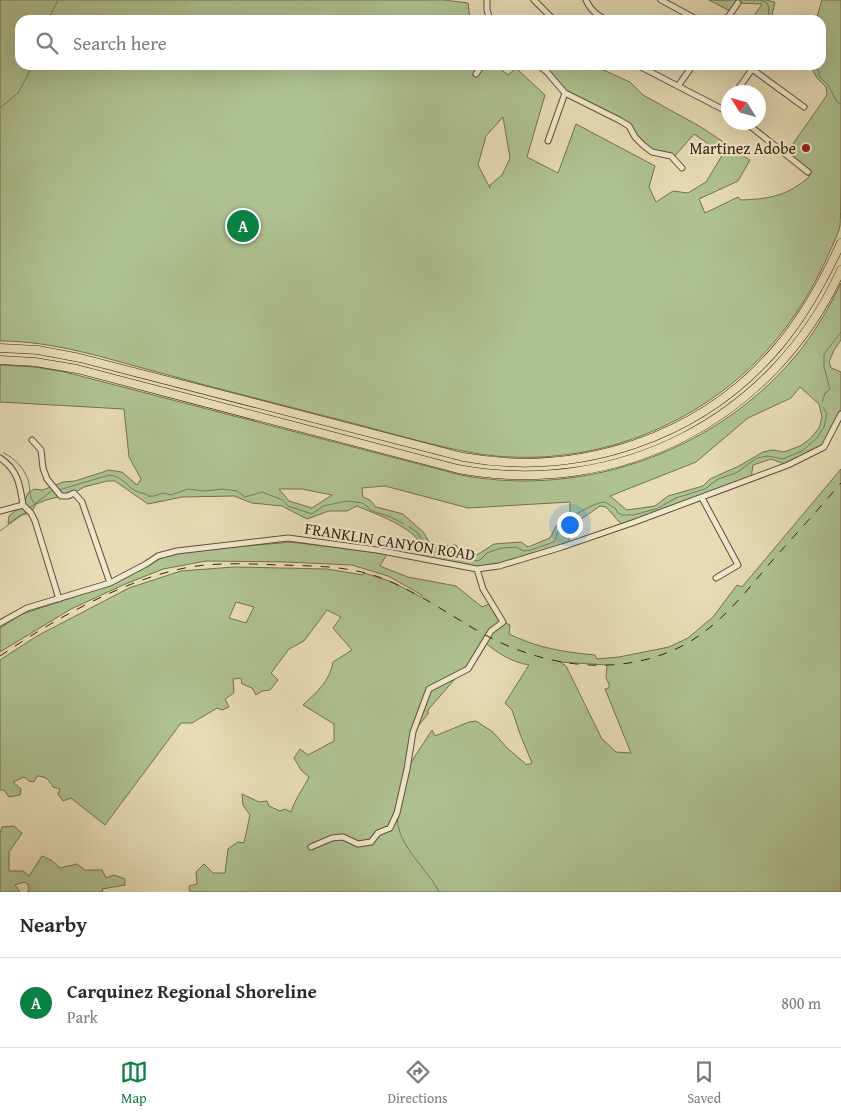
<!DOCTYPE html>
<style>
:root{--surface:#fff;--page:#f7f7f7;--text:#2b2b33;--muted:#7c7c81;--line:#e1e1e2;--accent:#0b8043}
body{margin:0;font-family:"Gentium Book Plus",serif;background:var(--page);color:var(--text)}
.compass{position:absolute;left:721px;top:85px;width:45px;height:45px;border-radius:50%;background:var(--surface);box-shadow:0 5px 20px #0002;rotate:307deg}
.you{position:absolute;left:569px;top:524px;width:18px;height:18px;margin:-12px;border:4px solid #fff;border-radius:50%;background:#1a73e8;box-shadow:0 0 0 8px #1a73e833}
.badge{display:grid;place-items:center;width:32px;height:32px;border-radius:50%;background:var(--accent);color:#fff;font-size:16px;font-weight:700}
.pin{position:absolute;translate:-50% -50%;border:2px solid #fff;box-shadow:0 1px 5px #0006}
.list{margin:0;padding:0;list-style:none}
h2{display:flex;justify-content:space-between;align-items:center;height:65px;margin:0;padding:0 20px;font-size:21px}
h2 small{font-size:16px;font-weight:400;color:var(--muted)}
.list li{display:grid;grid-template-columns:32px 1fr auto;gap:15px;align-items:center;box-sizing:border-box;height:90px;padding:0 20px;border-top:1px solid var(--line)}
.list b{display:block;font-size:19px;white-space:nowrap}
.list p{margin:0;font-size:16px;white-space:nowrap;color:var(--muted)}
.list em{font-size:16px;font-style:normal;color:var(--muted)}
.icon{flex:none;width:28px;height:28px;fill:none;stroke:currentColor;stroke-width:2;stroke-linecap:round;stroke-linejoin:round}
.map{position:relative;flex:none;width:841px;height:892px;overflow:hidden}
.search{position:absolute;background:var(--surface);box-shadow:0 5px 20px #0002;left:15px;right:15px;top:15px;height:55px;display:flex;align-items:center;gap:12px;box-sizing:border-box;padding:0 18px;border-radius:15px;color:var(--muted);font-size:19px}
.sheet{height:155px;background:var(--surface)}
nav{display:flex;justify-content:space-around;align-items:center;box-sizing:border-box;height:70px;border-top:1px solid var(--line);background:var(--surface);font-size:14px;color:var(--muted)}
nav a{display:grid;justify-items:center;gap:2px}
nav .on{color:var(--accent)}
.map>svg:first-child{display:block}
.green{fill:#afc292;stroke:#74704b;fill-rule:evenodd}
.lines{fill:none;stroke-linecap:round;stroke-linejoin:round}
.stream{stroke:#727c6d;stroke-width:1}
.minor-casing{stroke:#654e30;stroke-width:7}
.highway-casing{stroke:#3a1f04;stroke-width:9}
.minor{stroke:#efe8d0;stroke-width:5}
.highway{stroke:#e7dcb6;stroke-width:8}
.rail{stroke:#3a1f04;stroke-width:1;stroke-dasharray:9 9;stroke-linecap:butt}
.poi-dot{fill:#8f2418;stroke:#efe8d0;stroke-width:2}
.labels{text-anchor:middle;stroke-width:4.5;stroke-linejoin:round;paint-order:stroke}
.poi-label{font-size:16px;fill:#3a1f04;stroke:#efe8d0;text-anchor:end}
.street-label{font-size:16px;fill:#3a1f04;stroke:#efe8d0}
</style>
<div class="map">
<svg width="841" height="892" viewBox="0 0 841 892">
<rect width="100%" height="100%" fill="#e7dcb6"/>
<filter id="stains"><feTurbulence type="fractalNoise" baseFrequency=".004" numOctaves="4"/><feColorMatrix values="0 0 0 0 .2 0 0 0 0 .09 0 0 0 0 .02 0 0 0 .5 -.17"/></filter>
<radialGradient id="worn" r=".72"><stop offset=".6" stop-color="#630" stop-opacity="0"/><stop offset="1" stop-color="#630" stop-opacity=".3"/></radialGradient>
<!-- green -->
<path class="green" d="M0,0h444l24,3 2,17h-450v45h475l13,10 8,-7 29,27 -18,62 31,16 18,-49 79,42 -6,21 7,15 17,-11 15,2 18,-11 17,-28 -29,-20 -21,24 -21,-6 -9,-7 -14,-19 -64,-33 -27,-28h54l38,17 13,13 58,32 49,33 -12,21 -39,18 6,14 33,-16 3,3c28,-1 46,-4 68,-23l-1,-5 -22,-18 41,-59 -1,-8 -9,-9 -7,-13h11v-45h-5l6,-20h19c0,54 0,107 0,161 0,16 0,50 -1,65 -2,9 -7,18 -11,27 -23,53 -58,101 -104,136 -69,53 -158,78 -246,65 -42,-7 -85,-20 -127,-31 -65,-17 -130,-33 -195,-51 -52,-14 -103,-31 -157,-31zM503,117l7,41 -8,17 -12,10v3l-12,-23 8,-29z
M709,0h57l9,2 -4,18h-20l11,-16 -24,-1 -6,9z
M841,283v57l-7,10 -5,12 2,6 10,4v42l-17,33 -36,18 -17,-6 -18,6 -2,14 -128,47 -17,-19 -6,-1 -33,23 3,15 -44,14 -49,11 -54,-10c0,-3 0,-8 -1,-12 -7,-20 -47,-33 -65,-41l-10,5h-18l-22,8 -25,-13 -30,-3 -18,-7 -52,1 -34,7 -33,-23h-8l-23,6 -10,6 -28,7 -10,4 -5,9 -10,2 -13,9 1,-8 14,-11 5,-12 6,-4 9,1 20,-8 12,-1 34,-11 13,2 15,13 4,-6 -12,-22 -5,-48 -124,-7v-37l35,2 30,5 396,103c125,24 262,-26 341,-127 15,-20 28,-42 39,-65zM800,387l19,17 3,13 -3,11 -9,11 -10,7 -16,6 -11,-2 -10,2 -24,14 -29,13 -7,7 -35,10 -13,10 -28,4 -17,-14 86,-34 52,-44 43,-20zM385,486l83,22 102,-6v12l-14,12 -6,12 -22,9 -7,-5 -27,2 -17,11 -6,-6h-12l-3,-4 -14,1 -12,-3 -7,-11 -20,-18 -27,-7 -6,-7 -7,-3 -1,-9zM279,489h23l30,6 -20,13 -23,-7z
M841,469v423h-651l-1,-6 8,-2 -1,-12 8,-8 9,9h12l3,-24 10,-7 6,1 6,-28 -7,-10 -1,-11 17,8 8,-1 2,5 11,5 5,-2 6,3c4,-13 12,-23 18,-35l-8,-7 -7,-12 6,-9 8,6 26,-14v-17l-31,-19c14,-13 27,-24 30,-43l19,-12 -19,-22 8,-11 -14,-7 -23,31 -15,8 -18,24 7,7 -8,10 -8,1 -6,4 -4,-7 -10,-4 -1,-6 -8,1 1,14 -9,6 4,8 -7,3 -5,-2 -25,15h-11l-76,102 -34,-27 -8,3 -5,-7 2,-5 -7,-2c-4,-7 -7,-11 -16,-11l-3,6 -5,-1 -5,-4 -11,5 8,7 -1,6 -11,2 -5,-7h-4v-130l37,-24 92,-48 52,-17 53,-4 48,1 45,1 36,6 1,-2 28,9 29,15 1,-2 -34,-19 -36,-11 -66,-3 -80,-1 -43,8 -40,16 -52,24 -71,43v-24l22,-14 91,-30 50,-28 36,-6 93,-8 95,12 -7,12 28,11 48,9 26,21 9,-4 12,19 7,3 -1,9c29,14 54,18 86,21l2,4 22,-2 50,-10 19,-9 25,-21 24,-32 5,2zM236,602l18,5 -8,16 -17,-5zM484,642c14,11 27,20 45,23l-24,38 7,7 8,24 12,29 -5,2 -20,-17 -14,-16 -17,-11 -7,1 -34,14 -3,-6 -24,37 5,-35 15,-18v-4l32,-37 8,-4zM560,662l47,3 -1,13 3,6v4l-4,1 26,64 -15,-1 -14,-13 -36,-73z
M14,826l8,7 -13,19v19h14l6,5 13,-20 9,4 9,8 17,-4 8,6h17l4,8 8,-3 11,4v6l-23,4 1,3h-76l2,-2 -1,-6 -4,-2 -9,3 5,7h-20v-59l2,-6z"/>
<g class="lines">
<!-- stream -->
<path class="stream" d="M715,0h14
M760,0l7,3 2,5 -1,12
M48,20l10,-20
M815,65l4,7v4l9,9 9,17 4,2
M0,108l18,-15 15,-28
M822,402l3,-9 5,-4 -6,-22v-13l17,-22
M4,453c10,5 21,16 24,27 3,9 0,15 6,23
M59,490l50,-15c17,1 18,17 37,19l2,2h6l9,-3 8,2 17,-6 16,2 19,-2 14,2 8,6 17,-5 21,8 5,6 24,8 11,-8 24,-5 16,2 9,8 19,6 13,7
M28,509l25,-19
M409,527l9,6 7,15 3,4 19,2 5,-3c6,2 11,0 18,2l5,8 5,-1 7,-7 14,-5 16,-1 6,4 8,-1 23,-8c3,-5 3,-10 6,-15 5,-8 35,-25 45,-25l10,6 3,5 4,2h11l23,-6 20,-11 29,-9 13,-10 18,-6 21,-15 11,-2 15,3 7,-3 12,-5 15,-13 7,-11 3,-13 -4,-7
M0,531l26,-19
M477,660l8,-13
M398,815c-5,27 31,55 41,77"/>
<!-- minor casing -->
<g class="minor-casing">
<path id="minor" d="M487,0v10l3,10
M534,0l20,20
M586,0c5,11 11,15 21,20
M661,0l37,20
M726,20l12,-17
M538,65l9,7 18,21 54,27 10,6 6,11 8,8 9,7 19,4 11,12
M637,65l91,47
M752,69l52,38
M476,74l6,-9
M678,86l15,-21
M736,92l19,-27
M745,122l63,50
M548,141l17,-48
M32,440l9,10 2,18 4,11 14,17h7l6,-3 8,9 28,81
M0,458c18,12 20,27 23,47
M702,498l36,67 -22,13
M23,505l8,8 4,8 24,78
M0,511l23,-6
M0,623l27,-15 83,-25 36,-19 12,-8 19,-5 111,-13 89,12 100,19 22,-3 63,-19 70,-24 156,-58 36,-18 17,-33
M311,847l21,-9 11,-1 15,7 13,-2 7,-9 12,-5 7,-15 10,-44 6,-37 16,-43 39,-20 23,-38 12,-9 -20,-33 -6,-20"/>
</g>
<!-- highway casing -->
<g class="highway-casing">
<path id="highway" d="M0,348l38,2 42,8 383,99c116,21 238,-19 315,-110 27,-32 46,-67 63,-104
M0,360l35,2 42,7 381,100c160,30 316,-50 383,-199"/>
</g>
<!-- minor -->
<use href="#minor" class="minor"/>
<!-- highway -->
<use href="#highway" class="highway"/>
<!-- rail -->
<path class="rail" d="M0,656c55,-37 124,-77 190,-89 30,-5 61,-3 91,-2 33,1 65,1 95,11 37,13 69,36 102,55 61,35 137,48 202,16 38,-19 64,-53 91,-85 23,-26 47,-52 70,-79"/>
</g>
<!-- markers -->
<circle class="poi-dot" cx="806" cy="148" r="5"/>
<g class="labels">
<!-- poi labels -->
<g class="poi-label">
<text x="796" y="154">Martinez Adobe</text>
</g>
<!-- street labels -->
<g class="street-label">
<text transform="translate(390 541) rotate(9)" y="6">FRANKLIN CANYON ROAD</text>
</g>
</g>
<rect width="100%" height="100%" filter="url(#stains)"/>
<rect width="100%" height="100%" fill="url(#worn)"/>
</svg>
<svg class="compass" viewBox="-18 -18 36 36"><path d="M0-13l5 13h-10z" fill="#e53935"/><path d="M0 13l5-13h-10z" fill="#7c7c81"/></svg>
<div class="you"></div>
<div class="pin badge" style="left:243px;top:226px">A</div>
<div class="search"><svg class="icon" aria-label="search" viewBox="0 0 24 24"><circle cx="10" cy="10" r="6"/><path d="M15 15l6 6"/></svg>Search here</div>
</div>
<section class="sheet">
<h2>Nearby<small></small></h2>
<ul class="list">
<li><span class="badge">A</span><div><b>Carquinez Regional Shoreline</b><p>Park</p></div><em>800 m</em></li>
</ul>
</section>
<nav>
<a class="on"><svg class="icon" aria-label="map" viewBox="0 0 24 24"><path d="M3 6l6-2 6 2 6-2v14l-6 2-6-2-6 2zM9 4v14M15 6v14"/></svg>Map</a>
<a><svg class="icon" aria-label="directions" viewBox="0 0 24 24"><path d="M12 3l9 9-9 9-9-9zM9 14v-3h6M13 9l2 2-2 2"/></svg>Directions</a>
<a><svg class="icon" aria-label="saved" viewBox="0 0 24 24"><path d="M7 4h10v16l-5-4-5 4z"/></svg>Saved</a>
</nav>
